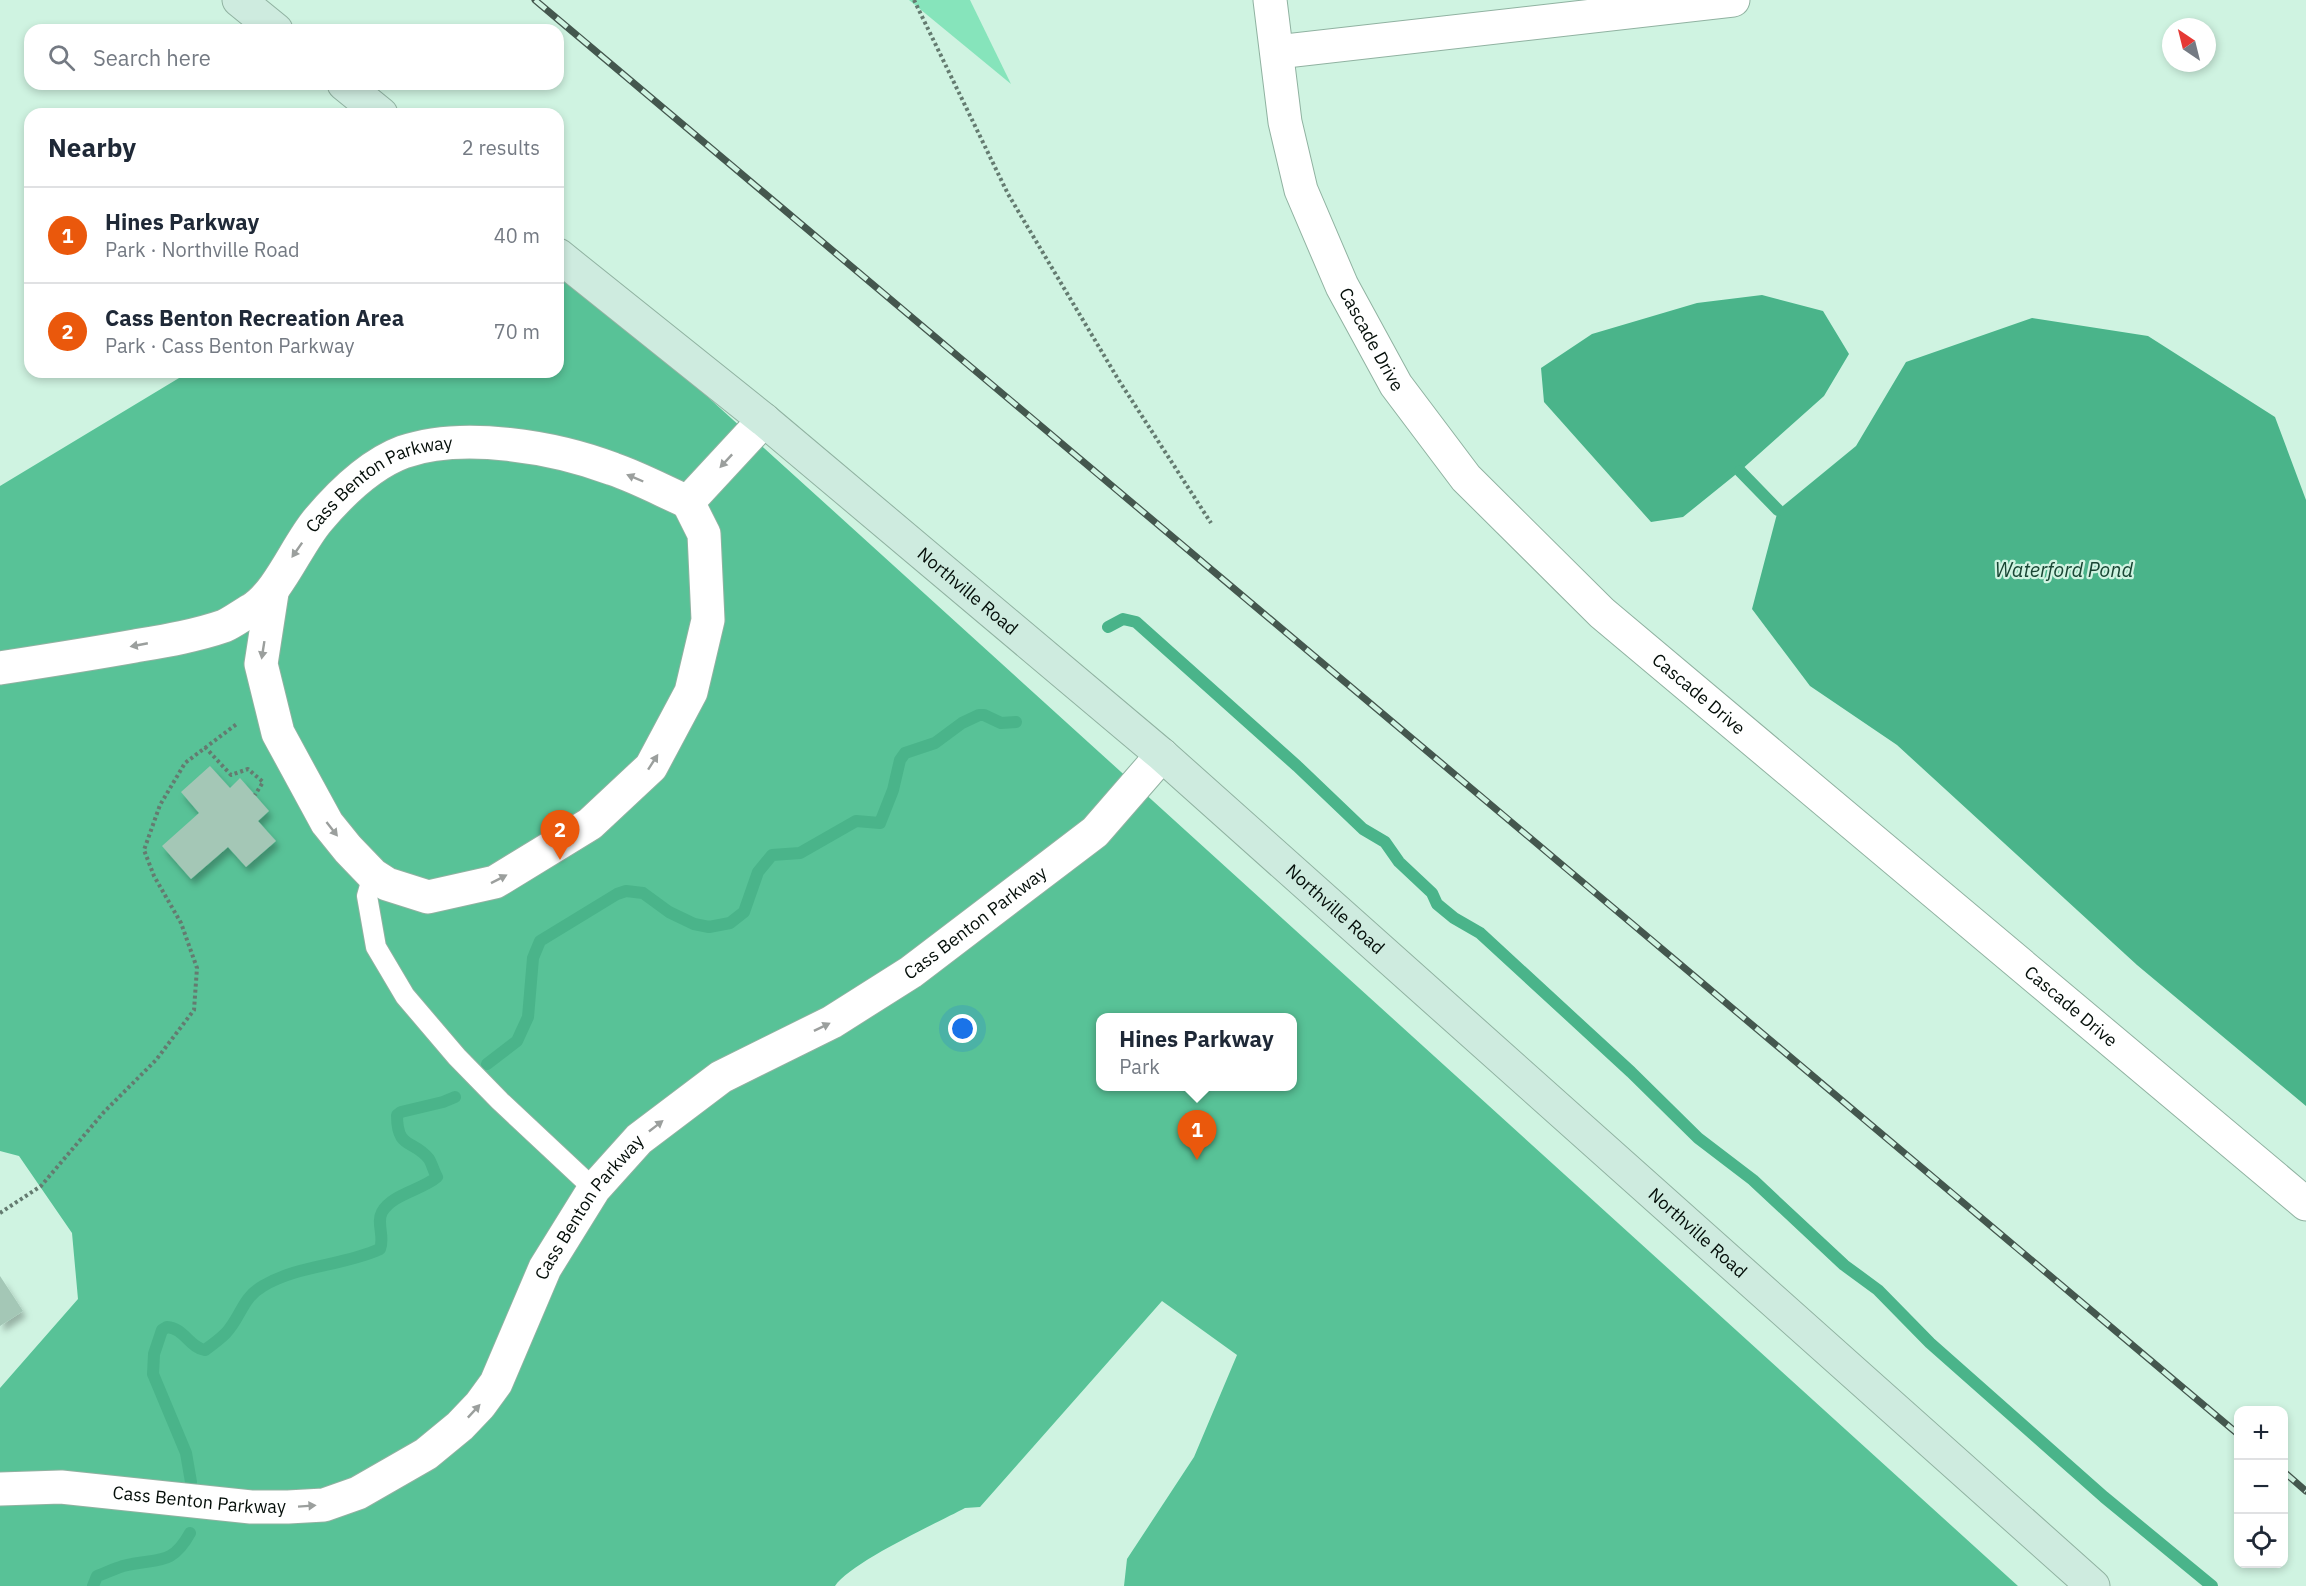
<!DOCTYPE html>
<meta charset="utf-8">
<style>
:root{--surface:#fff;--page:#f2f2f3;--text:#1f2937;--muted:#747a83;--line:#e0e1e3;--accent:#ea580c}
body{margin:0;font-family:"IBM Plex Sans",sans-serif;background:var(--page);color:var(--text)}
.controls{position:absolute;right:18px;bottom:18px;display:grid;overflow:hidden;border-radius:12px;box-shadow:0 3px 9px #0003}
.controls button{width:54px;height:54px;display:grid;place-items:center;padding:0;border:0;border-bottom:2px solid var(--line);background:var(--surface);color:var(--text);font:30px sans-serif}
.compass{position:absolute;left:2162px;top:18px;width:54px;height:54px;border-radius:50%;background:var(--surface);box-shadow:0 3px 9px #0003;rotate:325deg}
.you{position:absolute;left:963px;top:1029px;width:21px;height:21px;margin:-15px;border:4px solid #fff;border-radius:50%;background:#1a73e8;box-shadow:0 0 0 9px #1a73e833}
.badge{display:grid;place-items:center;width:39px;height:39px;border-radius:50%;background:var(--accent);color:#fff;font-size:20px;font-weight:700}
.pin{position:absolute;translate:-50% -50px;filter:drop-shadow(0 2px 3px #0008)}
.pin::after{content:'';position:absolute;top:32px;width:21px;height:18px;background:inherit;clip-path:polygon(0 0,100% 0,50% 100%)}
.popup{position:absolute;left:1096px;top:1013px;width:201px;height:78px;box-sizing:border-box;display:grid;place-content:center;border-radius:12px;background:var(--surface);filter:drop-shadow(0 2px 4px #0005);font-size:20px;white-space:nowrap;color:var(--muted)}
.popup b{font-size:22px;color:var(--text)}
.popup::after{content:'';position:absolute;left:50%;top:100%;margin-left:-12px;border:12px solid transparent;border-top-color:var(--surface)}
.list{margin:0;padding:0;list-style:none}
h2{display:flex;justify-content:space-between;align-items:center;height:78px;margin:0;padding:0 24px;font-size:26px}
h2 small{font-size:20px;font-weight:400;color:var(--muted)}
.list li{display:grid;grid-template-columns:39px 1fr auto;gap:18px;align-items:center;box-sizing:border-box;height:96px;padding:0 24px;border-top:2px solid var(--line)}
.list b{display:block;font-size:22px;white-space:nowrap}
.list p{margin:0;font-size:20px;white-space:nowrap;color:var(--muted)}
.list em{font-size:20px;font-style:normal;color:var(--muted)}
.icon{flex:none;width:33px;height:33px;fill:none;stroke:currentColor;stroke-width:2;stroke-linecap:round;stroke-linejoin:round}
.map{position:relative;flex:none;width:2306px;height:1586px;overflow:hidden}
.search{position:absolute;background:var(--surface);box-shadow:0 3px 9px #0003;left:24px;top:24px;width:540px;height:66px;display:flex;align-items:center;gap:15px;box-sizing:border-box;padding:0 21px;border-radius:18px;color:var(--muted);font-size:22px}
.panel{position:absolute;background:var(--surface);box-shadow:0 3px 9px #0003;left:24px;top:108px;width:540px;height:270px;border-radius:18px}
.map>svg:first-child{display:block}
.green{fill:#86e4bb}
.forest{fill:#58c297;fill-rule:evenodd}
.water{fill:#4ab48a}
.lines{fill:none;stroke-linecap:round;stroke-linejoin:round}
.stream{stroke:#4ab48a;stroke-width:12}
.building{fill:#a4c7b6;filter:url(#shadow)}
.lane-casing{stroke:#90b2a1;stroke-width:22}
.street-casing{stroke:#90b2a1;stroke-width:35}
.secondary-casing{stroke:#90b2a1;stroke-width:35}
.path{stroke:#647b70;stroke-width:4;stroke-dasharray:3 3;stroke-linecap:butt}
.lane{stroke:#fff;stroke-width:20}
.street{stroke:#fff;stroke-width:33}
.secondary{stroke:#ceebdf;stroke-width:33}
.rail-casing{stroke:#44574e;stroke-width:7}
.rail{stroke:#cff3e1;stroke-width:4.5;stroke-dasharray:14;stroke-linecap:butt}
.oneway{fill:#9b9f9d}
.labels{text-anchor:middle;stroke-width:4.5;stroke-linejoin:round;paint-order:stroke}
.street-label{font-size:18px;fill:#040e09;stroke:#cff3e1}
.water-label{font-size:20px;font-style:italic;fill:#194634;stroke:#cff3e1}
</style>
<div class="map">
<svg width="2306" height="1586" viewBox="0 0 2306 1586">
<defs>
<filter id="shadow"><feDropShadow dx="3.5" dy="6" stdDeviation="3" flood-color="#0004"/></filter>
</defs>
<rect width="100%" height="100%" fill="#cff3e1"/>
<!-- green -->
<path class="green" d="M909,0h61l41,84z"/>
<!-- forest -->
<path class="forest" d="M558,261l1460,1325h-894l3,-27 67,-102 43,-102 -75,-54 -182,206 -15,1c-28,15 -114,54 -130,78h-835v-198l78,-89 -6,-66 -53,-77 -19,-5v-665l189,-114h369zM1101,1018h192v68h-192z"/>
<!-- water -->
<path class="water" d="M1762,295l61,16 26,43 -25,42 -84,75 -57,46 -32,5 -107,-120 -3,-34 51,-34 105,-31z
M2032,318l116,18 127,81 31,83v606l-169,-141 -240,-220 -87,-59 -58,-77 26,-99 78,-64 50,-84z"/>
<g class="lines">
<!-- stream -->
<path class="stream" d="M1740,471l38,39
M1108,627l15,-8 13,3 161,144 66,63 22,13 14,20 33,31 5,11 17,14 26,15 151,139 67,66 55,42 91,85 34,25 52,53 174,154 108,89
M487,1064l30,-23 11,-24 5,-59 7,-17 77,-47 9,-3 17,2 26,19 25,12 15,3 21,-4 14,-11 14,-40 14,-17 28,-2 56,-32 24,2 13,-33 7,-30 5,-7 30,-10 27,-20 17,-8h5l17,8 15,-1
M191,1482l-5,-29 -33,-79 1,-20 8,-24 5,-3c17,1 23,21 38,23 7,-5 15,-11 21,-17 15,-16 16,-35 37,-47 35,-21 80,-20 117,-37 5,-12 -4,-26 2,-37 10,-18 40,-22 55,-35 -3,-5 -5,-13 -8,-18 -16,-20 -32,-9 -32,-44l4,-3 42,-10 12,-5
M93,1586l4,-10c8,-3 17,-7 26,-10 33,-9 48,2 67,-33"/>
</g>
<!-- building -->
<path class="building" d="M210,766l20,22 10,-10 29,33 -11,10 18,20 -30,26 -18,-20 -37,32 -29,-33 37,-33 -18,-21z
M0,1276l23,35 -23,15z"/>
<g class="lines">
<!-- lane casing -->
<g class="lane-casing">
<path id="lane" d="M373,875l-6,21 9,51 29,49 52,61 43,44 94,88"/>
</g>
<!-- street casing -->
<g class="street-casing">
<g id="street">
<path id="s1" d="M1270,0l15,122 16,68 41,96 54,99 70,93 136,135 704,591"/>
<path d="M1277,52l456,-52"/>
<path d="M688,502l76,-82"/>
<path d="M272,593l-11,71 17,69 49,90 21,26 25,26 14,9 41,13 67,-15 95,-58 61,-57 40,-75 17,-72 -4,-86 -16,-32"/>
<path id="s2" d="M0,668c45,-7 90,-14 135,-22 29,-5 60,-10 89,-20 9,-4 18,-11 27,-16 28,-17 45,-64 67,-90 22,-26 53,-56 85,-68 60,-21 152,-5 210,17 26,9 50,22 75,33"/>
<path id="s3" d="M0,1489l61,-2 190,20h37l36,-2 34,-12 68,-39 34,-28 20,-21 16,-22 49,-115 49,-79 45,-50 82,-62 111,-55 79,-50 184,-140 67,-77"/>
</g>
</g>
<!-- secondary casing -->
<g class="secondary-casing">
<g id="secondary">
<path d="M239,0l37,30"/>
<path d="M344,84l37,30"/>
<path id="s4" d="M558,255l206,165 398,335 931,831"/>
</g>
</g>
<!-- path -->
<path class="path" d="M914,0l94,194 110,185 93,144
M205,747l26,28 17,-6 15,13 -8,13
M0,1213l41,-27 63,-74 52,-52 38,-50 3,-42 -16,-45 -27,-47 -10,-26 16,-45 25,-42 53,-40"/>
<!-- lane -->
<use href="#lane" class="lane"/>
<!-- street -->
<use href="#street" class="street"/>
<!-- secondary -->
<use href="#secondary" class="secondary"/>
<!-- rail casing -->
<g class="rail-casing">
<path id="rail" d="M535,0l1703,1434
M2284,1472l22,19"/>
</g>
<!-- rail -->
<use href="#rail" class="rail"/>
</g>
<!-- one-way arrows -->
<defs><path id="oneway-solid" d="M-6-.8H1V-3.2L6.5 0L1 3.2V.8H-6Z" transform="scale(1.5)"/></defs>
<g class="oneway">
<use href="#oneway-solid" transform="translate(726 461) rotate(133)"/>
<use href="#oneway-solid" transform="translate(635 478) rotate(-157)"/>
<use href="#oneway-solid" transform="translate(297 550) rotate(125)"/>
<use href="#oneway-solid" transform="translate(139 645) rotate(169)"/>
<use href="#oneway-solid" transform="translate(263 650) rotate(99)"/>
<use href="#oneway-solid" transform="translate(653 762) rotate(-57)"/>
<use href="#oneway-solid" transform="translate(332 829) rotate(52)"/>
<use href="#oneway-solid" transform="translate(499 879) rotate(-27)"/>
<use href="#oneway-solid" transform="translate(822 1027) rotate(-26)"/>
<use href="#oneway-solid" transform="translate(656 1126) rotate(-38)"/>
<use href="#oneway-solid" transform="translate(474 1411) rotate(-47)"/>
<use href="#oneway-solid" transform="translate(307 1506) rotate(-4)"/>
</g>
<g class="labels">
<!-- street labels -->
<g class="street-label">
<text dy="6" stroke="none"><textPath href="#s1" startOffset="358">Cascade Drive</textPath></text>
<text dy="6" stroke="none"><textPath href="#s2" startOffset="446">Cass Benton Parkway</textPath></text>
<text dy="6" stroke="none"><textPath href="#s4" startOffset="530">Northville Road</textPath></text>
<text dy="6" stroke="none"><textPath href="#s1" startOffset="844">Cascade Drive</textPath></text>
<text dy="6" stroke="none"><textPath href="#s4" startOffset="1016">Northville Road</textPath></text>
<text dy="6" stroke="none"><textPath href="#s3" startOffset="1226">Cass Benton Parkway</textPath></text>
<text dy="6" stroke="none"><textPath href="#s1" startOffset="1330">Cascade Drive</textPath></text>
<text dy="6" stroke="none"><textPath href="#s3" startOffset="740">Cass Benton Parkway</textPath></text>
<text dy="6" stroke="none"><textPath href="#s4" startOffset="1502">Northville Road</textPath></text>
<text dy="6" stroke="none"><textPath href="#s3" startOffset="200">Cass Benton Parkway</textPath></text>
</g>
<!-- water labels -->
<g class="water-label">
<text x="2064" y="577">Waterford Pond</text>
</g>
</g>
</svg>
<div class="controls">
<button>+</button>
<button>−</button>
<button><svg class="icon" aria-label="locate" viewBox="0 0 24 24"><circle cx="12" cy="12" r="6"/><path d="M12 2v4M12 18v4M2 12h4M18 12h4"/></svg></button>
</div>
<svg class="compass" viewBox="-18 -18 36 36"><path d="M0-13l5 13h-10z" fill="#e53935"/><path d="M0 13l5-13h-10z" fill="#747a83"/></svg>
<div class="you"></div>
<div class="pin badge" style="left:1197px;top:1160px">1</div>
<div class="popup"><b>Hines Parkway</b>Park</div>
<div class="pin badge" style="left:560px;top:860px">2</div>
<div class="search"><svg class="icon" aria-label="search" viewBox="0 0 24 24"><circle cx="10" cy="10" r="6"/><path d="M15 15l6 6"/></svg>Search here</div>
<section class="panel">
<h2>Nearby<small>2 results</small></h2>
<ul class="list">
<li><span class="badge">1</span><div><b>Hines Parkway</b><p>Park · Northville Road</p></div><em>40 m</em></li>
<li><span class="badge">2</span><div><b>Cass Benton Recreation Area</b><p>Park · Cass Benton Parkway</p></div><em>70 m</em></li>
</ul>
</section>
</div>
